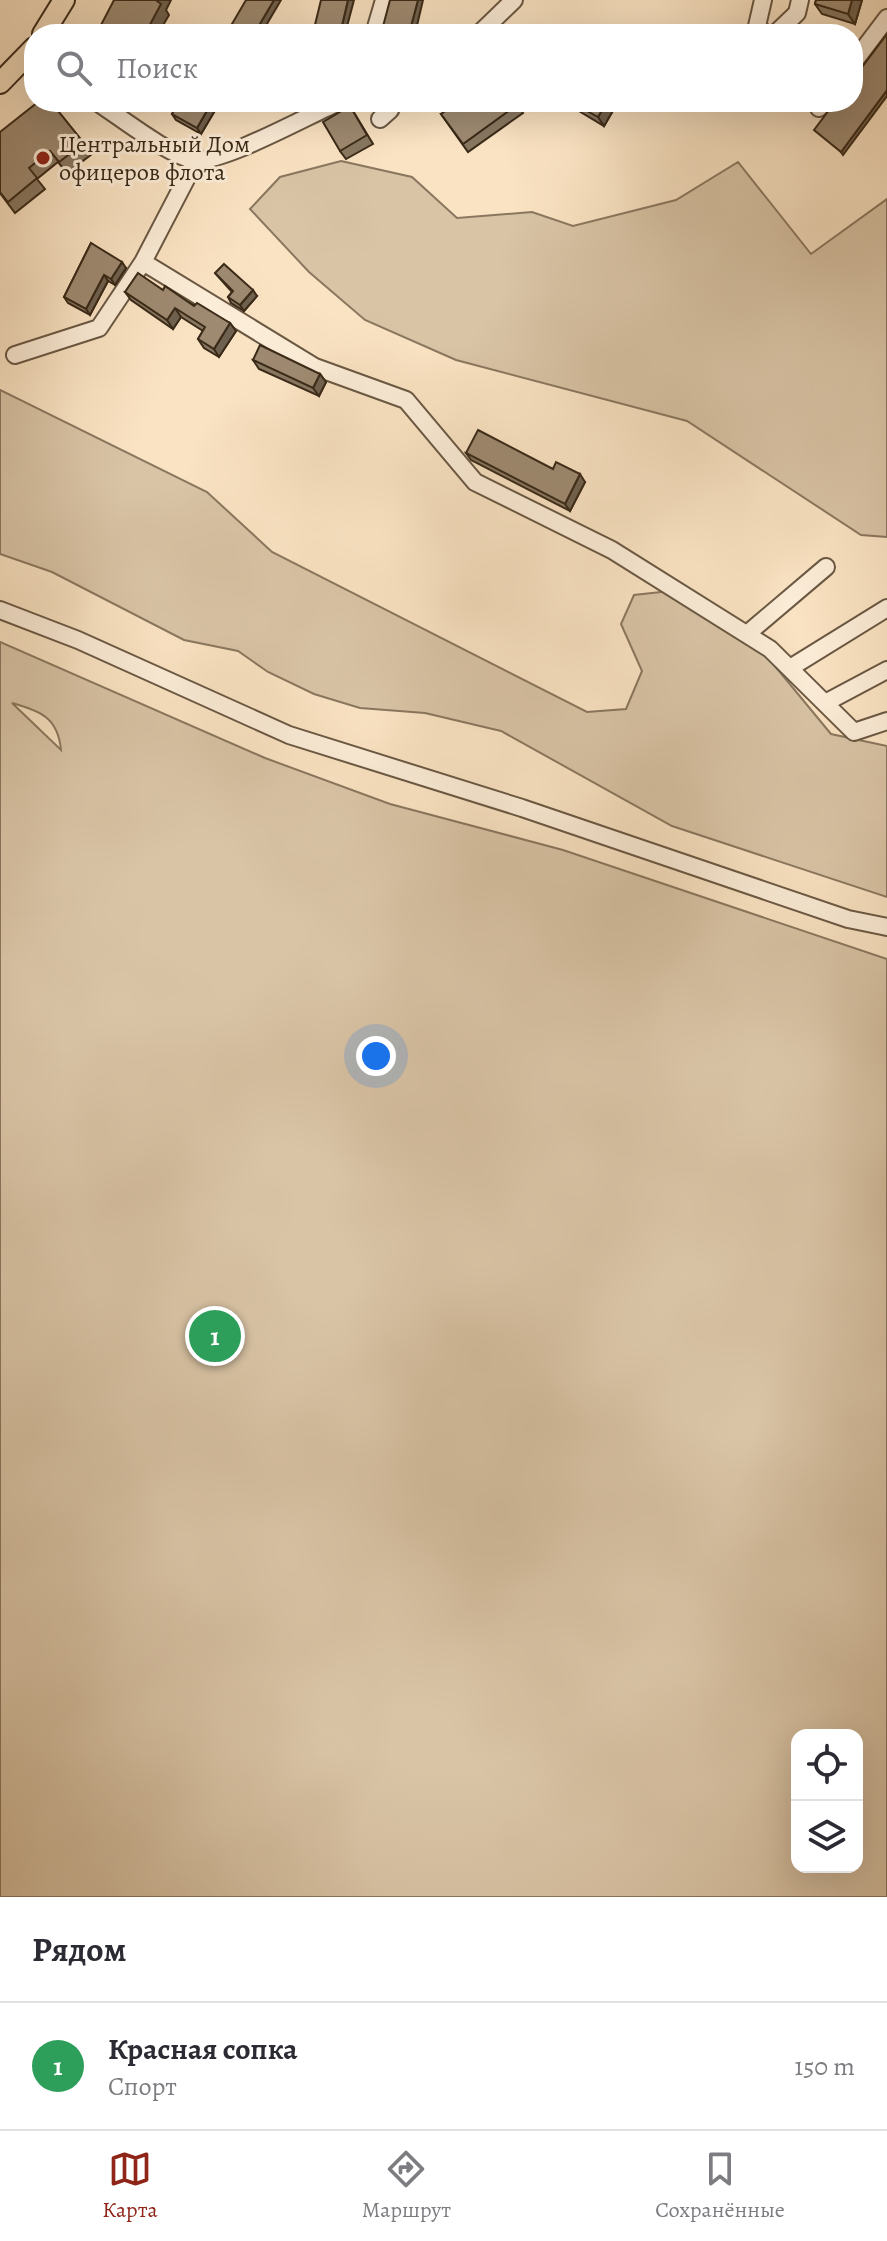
<!DOCTYPE html>
<html lang="ru">
<meta charset="utf-8">
<style>
:root{--surface:#fff;--page:#f2f2f3;--text:#2b2b33;--muted:#7c7c81;--line:#e1e1e2;--accent:#8f2418}
body{margin:0;font-family:Alegreya,serif;background:var(--page);color:var(--text)}
.controls{position:absolute;right:24px;bottom:24px;display:grid;overflow:hidden;border-radius:16px;box-shadow:0 8px 32px #0002}
.controls button{width:72px;height:72px;display:grid;place-items:center;padding:0;border:0;border-bottom:2px solid var(--line);background:var(--surface);color:var(--text);font:40px sans-serif}
.you{position:absolute;left:376px;top:1056px;width:28px;height:28px;margin:-20px;border:6px solid #fff;border-radius:50%;background:#1a73e8;box-shadow:0 0 0 12px #1a73e833}
.badge{display:grid;place-items:center;width:52px;height:52px;border-radius:50%;background:var(--accent);color:#fff;font-size:26px;font-weight:700}
.pin{position:absolute;translate:-50% -50%;border:4px solid #fff;box-shadow:0 2px 8px #0006}
.list{margin:0;padding:0;list-style:none}
h2{display:flex;justify-content:space-between;align-items:center;height:104px;margin:0;padding:0 32px;font-size:34px}
h2 small{font-size:26px;font-weight:400;color:var(--muted)}
.list li{display:grid;grid-template-columns:52px 1fr auto;gap:24px;align-items:center;box-sizing:border-box;height:128px;padding:0 32px;border-top:2px solid var(--line)}
.list b{display:block;font-size:30px;white-space:nowrap}
.list p{margin:0;font-size:26px;white-space:nowrap;color:var(--muted)}
.list em{font-size:26px;font-style:normal;color:var(--muted)}
.icon{flex:none;width:44px;height:44px;fill:none;stroke:currentColor;stroke-width:2;stroke-linecap:round;stroke-linejoin:round}
.map{position:relative;flex:none;width:887px;height:1897px;overflow:hidden}
.search{position:absolute;background:var(--surface);box-shadow:0 8px 32px #0002;left:24px;right:24px;top:24px;height:88px;display:flex;align-items:center;gap:20px;box-sizing:border-box;padding:0 28px;border-radius:32px;color:var(--muted);font-size:30px}
.sheet{height:232px;background:var(--surface)}
nav{display:flex;justify-content:space-around;align-items:center;box-sizing:border-box;height:112px;border-top:2px solid var(--line);background:var(--surface);font-size:22px;color:var(--muted)}
nav a{display:grid;justify-items:center;gap:4px}
nav .on{color:var(--accent)}
.map>svg:first-child{display:block}
.green{fill:#d9c4a6;stroke:#8a775f;stroke-width:2;fill-rule:evenodd}
.lines{fill:none;stroke-linecap:round;stroke-linejoin:round}
.minor-casing{stroke:#6a5843;stroke-width:20}
.major-casing{stroke:#3a2a18;stroke-width:24}
.minor{stroke:#fcedd8;stroke-width:16}
.major{stroke:#fae3c3;stroke-width:20}
.wall{fill:#887761;stroke:#3a2a18;stroke-width:2}
.shaded-wall{fill:#6f614f;stroke:#3a2a18;stroke-width:2}
.building{fill:#9e8a71;stroke:#3a2a18;stroke-width:2}
.poi-dot{fill:#8f2418;stroke:#fcedd8;stroke-width:3}
.labels{text-anchor:middle;stroke-width:6;stroke-linejoin:round;paint-order:stroke}
.poi-label{font-size:24px;fill:#3a2a18;stroke:#fcedd8;text-anchor:start}
</style>
<div class="map">
<svg width="887" height="1897" viewBox="0 0 887 1897">
<rect width="100%" height="100%" fill="#fae3c3"/>
<filter id="stains"><feTurbulence type="fractalNoise" baseFrequency=".0025" numOctaves="4"/><feColorMatrix values="0 0 0 0 .2 0 0 0 0 .09 0 0 0 0 .02 0 0 0 .5 -.17"/></filter>
<radialGradient id="worn" r=".72"><stop offset=".6" stop-color="#630" stop-opacity="0"/><stop offset="1" stop-color="#630" stop-opacity=".3"/></radialGradient>
<!-- green -->
<path class="green" d="M341,161l71,16 45,41 75,-6 41,14 103,-26 62,-38 73,92 76,-55v338l-26,-2 -174,-114 -231,-61 -91,-40 -56,-48 -59,-63 30,-32z
M0,390l207,102 65,60 315,160 39,-3 16,-38 -21,-47 13,-29 36,-4 95,63 66,80 56,12v151l-215,-71 -171,-95 -76,-18 -65,-5 -46,-14 -46,-22 -30,-21 -54,-11 -132,-68 -52,-18z
M0,642l265,116 125,46 173,46 324,109v938h-887zM12,703c29,8 46,15 49,47zM797,1735h60v132h-60z"/>
<g class="lines">
<!-- minor casing -->
<g class="minor-casing">
<path id="minor" d="M763,0l-6,26 8,8
M374,34l10,-34
M479,34l35,-34
M775,34l22,-21 3,-13
M853,63l34,-45
M97,102c23,15 73,54 97,58 27,4 115,-45 145,-58
M819,108l5,-6
M380,119l10,-9 -3,-8
M196,160l-53,102 172,105 91,33 69,82 137,68 158,99 84,83 33,-11
M15,355l84,-27 44,-66
M0,610l78,30 211,95 233,73 326,111 39,8
M747,634l79,-67
M790,668l97,-60
M825,703l62,-33"/>
</g>
<!-- major casing -->
<g class="major-casing">
<path id="major" d="M43,34l21,-34
M0,83l34,-35"/>
</g>
<!-- minor -->
<use href="#minor" class="minor"/>
<!-- major -->
<use href="#major" class="major"/>
</g>
<!-- wall -->
<path class="wall" d="M816,0h46l-7,24 -33,-10 -7,-10z
M179,102h41l-19,32 -25,-14 -4,-6z
M515,102l8,11 -55,39 -27,-38z
M569,102h49l-14,24 -30,-18z
M350,106l23,38 -27,15 -6,-8z
M0,132l84,11 8,11 -25,19 -9,-11 -21,17 8,10 -30,24 -15,-20z
M91,243l35,25 -11,17 -7,-4 -18,34 -22,-12 -4,-6z
M215,273l42,23 -13,15 -13,-8 -3,-6 4,-5z
M163,290l67,33 6,8 -17,26 -15,-9 -6,-9 5,-8 -22,-14 -8,12 -42,-29 -6,-8z
M253,360l67,14 6,8 -7,14 -60,-27z
M466,453l87,16 32,13 -15,29 -99,-51z"/>
<!-- shaded-wall -->
<path class="shaded-wall" d="M158,0h13l-5,10 3,5 -11,19h-13z
M274,0h7l-20,34h-7z
M348,0h6l-9,34h-5z
M418,0h5l-8,34h-6z
M852,0h10l-7,24 -7,-10z
M887,90v6l-44,59 -2,-3z
M212,102h8l-19,32 -4,-6z
M607,102h11l-14,24 -6,-9z
M122,262l4,6 -11,17 -4,-6z
M104,275l4,6 -18,34 -4,-6z
M253,290l4,6 -13,15 -4,-6z
M175,308l6,9 -8,12 -6,-9z
M230,323l6,8 -17,26 -5,-8z
M320,374l6,8 -7,14 -6,-8z
M580,474l5,8 -15,29 -5,-7z"/>
<!-- building -->
<path class="building" d="M114,0h44l-1,1 4,3 -16,30h-43l3,-7 -4,-2z
M246,0h28l-20,34h-16l-9,-5z
M321,0h27l-8,34h-22l-5,-1z
M390,0h28l-9,34h-28z
M816,0h36l-4,14 -33,-10z
M887,34v56l-46,62 -27,-22 21,-28h18v-23z
M38,102h13l33,41 -25,19 -9,-11 -21,17 8,10 -29,24 -8,-10v-60z
M179,102h33l-15,26 -25,-14z
M458,102h57l2,3 -54,39 -22,-30z
M571,102h36l-9,15z
M350,106l17,29 -27,16 -17,-29z
M91,243l31,19 -11,17 -7,-4 -18,34 -22,-12z
M224,264l29,26 -13,15 -12,-8 5,-6 -18,-18z
M138,273l25,17 2,-4 29,20 3,-3 33,20 -16,26 -16,-10 7,-12 -30,-19 -8,12 -42,-28z
M260,345l60,29 -7,14 -60,-28z
M478,430l75,39 3,-7 24,12 -15,30 -99,-51z"/>
<!-- markers -->
<circle class="poi-dot" cx="43" cy="158" r="8"/>
<g class="labels">
<!-- poi labels -->
<g class="poi-label">
<text x="59" y="152">Центральный Дом<tspan x="59" dy="28">офицеров флота</tspan></text>
</g>
</g>
<rect width="100%" height="100%" filter="url(#stains)"/>
<rect width="100%" height="100%" fill="url(#worn)"/>
</svg>
<div class="controls">
<button><svg class="icon" aria-label="locate" viewBox="0 0 24 24"><circle cx="12" cy="12" r="6"/><path d="M12 2v4M12 18v4M2 12h4M18 12h4"/></svg></button>
<button><svg class="icon" aria-label="layers" viewBox="0 0 24 24"><path d="M12 4l9 5-9 5-9-5zM3 14l9 5 9-5"/></svg></button>
</div>
<div class="you"></div>
<div class="pin badge" style="left:215px;top:1336px;background:#2e9e5b">1</div>
<div class="search"><svg class="icon" aria-label="search" viewBox="0 0 24 24"><circle cx="10" cy="10" r="6"/><path d="M15 15l6 6"/></svg>Поиск</div>
</div>
<section class="sheet">
<h2>Рядом<small></small></h2>
<ul class="list">
<li><span class="badge" style="background:#2e9e5b">1</span><div><b>Красная сопка</b><p>Спорт</p></div><em>150 m</em></li>
</ul>
</section>
<nav>
<a class="on"><svg class="icon" aria-label="map" viewBox="0 0 24 24"><path d="M3 6l6-2 6 2 6-2v14l-6 2-6-2-6 2zM9 4v14M15 6v14"/></svg>Карта</a>
<a><svg class="icon" aria-label="directions" viewBox="0 0 24 24"><path d="M12 3l9 9-9 9-9-9zM9 14v-3h6M13 9l2 2-2 2"/></svg>Маршрут</a>
<a><svg class="icon" aria-label="saved" viewBox="0 0 24 24"><path d="M7 4h10v16l-5-4-5 4z"/></svg>Сохранённые</a>
</nav>
